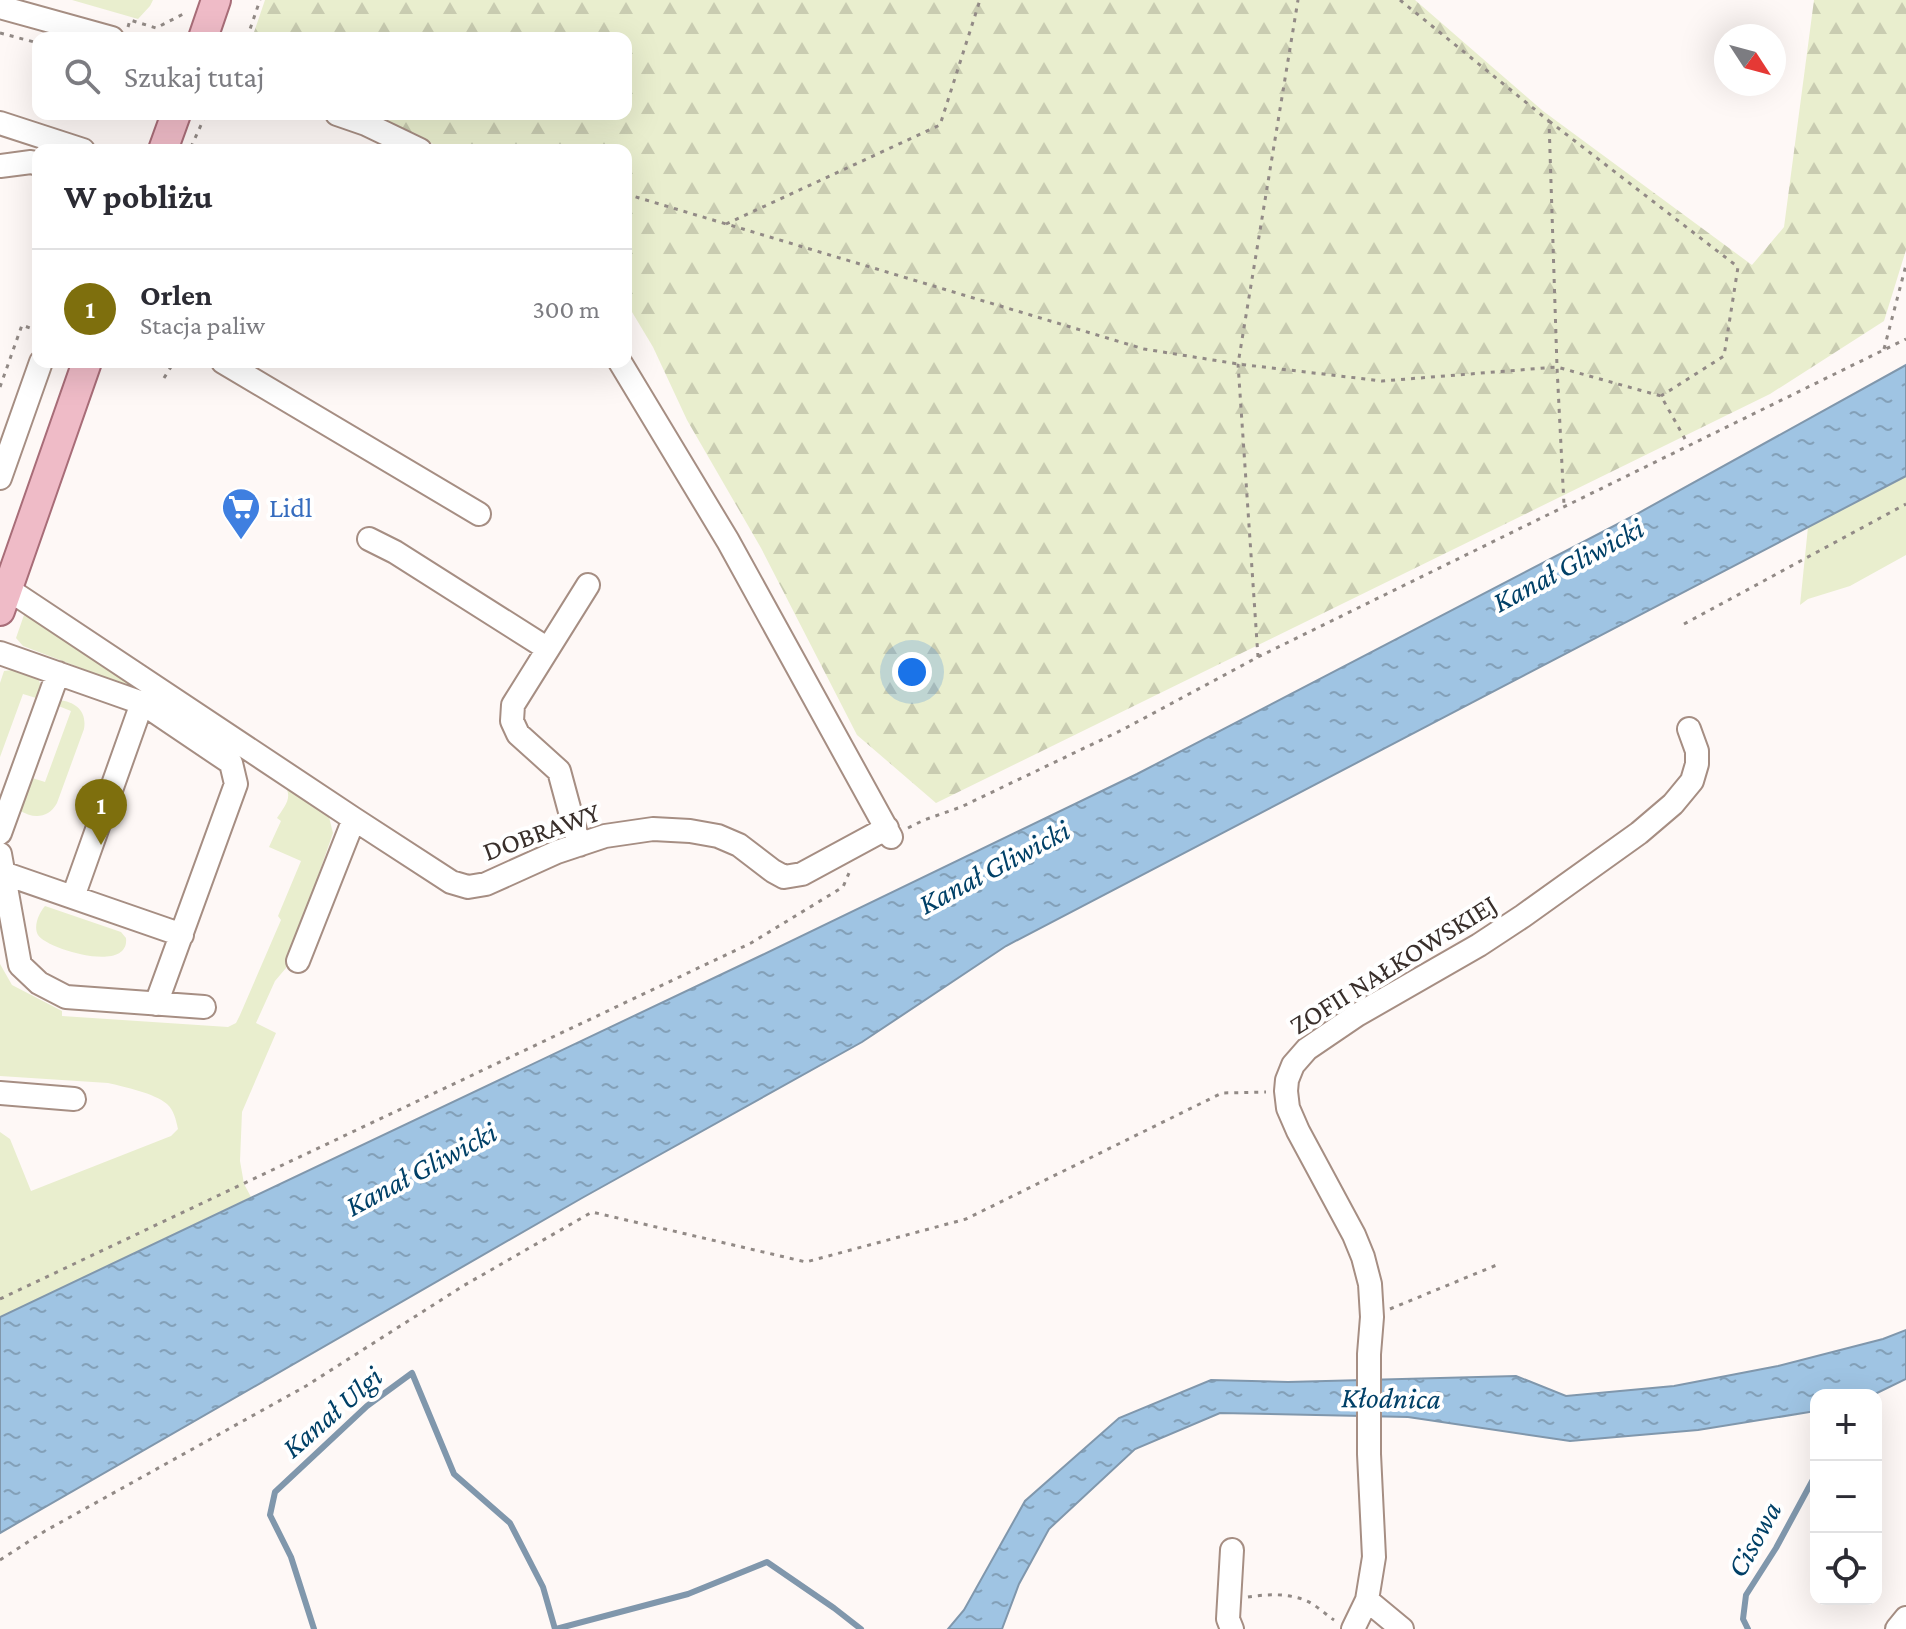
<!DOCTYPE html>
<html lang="pl">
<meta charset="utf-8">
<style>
:root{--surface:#fff;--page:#f2f2f3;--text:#2b2b33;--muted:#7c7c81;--line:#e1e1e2;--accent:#7e6f0d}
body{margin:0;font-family:"Crimson Pro",serif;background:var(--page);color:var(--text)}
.controls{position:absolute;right:24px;bottom:24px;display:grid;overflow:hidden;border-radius:16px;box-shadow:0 8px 32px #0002}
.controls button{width:72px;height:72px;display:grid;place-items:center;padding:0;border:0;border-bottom:2px solid var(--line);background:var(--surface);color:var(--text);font:40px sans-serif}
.compass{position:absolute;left:1714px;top:24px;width:72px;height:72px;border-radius:50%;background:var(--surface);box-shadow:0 8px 32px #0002;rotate:126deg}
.you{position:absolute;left:912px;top:672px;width:28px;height:28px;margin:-20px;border:6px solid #fff;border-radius:50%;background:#1a73e8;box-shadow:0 0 0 12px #1a73e833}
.badge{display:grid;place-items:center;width:52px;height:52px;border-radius:50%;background:var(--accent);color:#fff;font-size:26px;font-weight:700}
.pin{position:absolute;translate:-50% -66px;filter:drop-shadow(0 2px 4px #0008)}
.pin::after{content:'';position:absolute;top:42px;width:28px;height:24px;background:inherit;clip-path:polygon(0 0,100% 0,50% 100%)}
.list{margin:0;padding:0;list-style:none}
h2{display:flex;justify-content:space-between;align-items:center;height:104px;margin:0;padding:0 32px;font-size:34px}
h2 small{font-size:26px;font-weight:400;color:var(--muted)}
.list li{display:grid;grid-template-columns:52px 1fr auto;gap:24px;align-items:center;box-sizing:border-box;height:120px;padding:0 32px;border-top:2px solid var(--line)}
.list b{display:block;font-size:30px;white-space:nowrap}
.list p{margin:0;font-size:26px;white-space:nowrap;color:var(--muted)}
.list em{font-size:26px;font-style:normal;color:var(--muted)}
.icon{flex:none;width:44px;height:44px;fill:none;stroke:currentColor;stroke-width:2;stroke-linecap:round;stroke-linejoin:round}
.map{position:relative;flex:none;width:1906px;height:1629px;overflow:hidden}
.search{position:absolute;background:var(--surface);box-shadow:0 8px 32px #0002;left:32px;top:32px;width:600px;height:88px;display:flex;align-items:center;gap:20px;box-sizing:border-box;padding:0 28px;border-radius:16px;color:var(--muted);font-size:30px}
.panel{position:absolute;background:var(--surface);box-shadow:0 8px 32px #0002;left:32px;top:144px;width:600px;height:224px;border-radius:16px}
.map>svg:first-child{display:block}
.green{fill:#e9eece}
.forest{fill:url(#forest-firs)}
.water{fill:url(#water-ripples);stroke:#8097ac;stroke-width:2}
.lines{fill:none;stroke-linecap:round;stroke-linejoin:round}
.stream{stroke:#8097ac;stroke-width:6}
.minor-casing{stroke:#a68e83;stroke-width:26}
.major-casing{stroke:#a86d78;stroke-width:32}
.path{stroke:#928a86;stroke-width:3;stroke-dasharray:4 6;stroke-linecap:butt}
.minor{stroke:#fff;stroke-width:22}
.major{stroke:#efbbc7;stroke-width:28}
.labels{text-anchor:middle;stroke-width:8;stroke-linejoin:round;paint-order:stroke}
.shop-label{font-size:28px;fill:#366cbe;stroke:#fff;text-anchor:start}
.street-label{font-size:28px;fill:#392f2b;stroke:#fff}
.water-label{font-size:30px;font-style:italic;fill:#004067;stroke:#fff}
</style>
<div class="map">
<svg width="1906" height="1629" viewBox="0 0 1906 1629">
<defs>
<pattern id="forest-firs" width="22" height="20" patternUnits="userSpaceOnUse" patternTransform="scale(2)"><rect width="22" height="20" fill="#e9eece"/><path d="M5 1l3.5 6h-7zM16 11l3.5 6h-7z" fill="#c9ccb1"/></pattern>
<pattern id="water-ripples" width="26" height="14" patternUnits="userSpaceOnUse" patternTransform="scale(2)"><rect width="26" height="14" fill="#9fc4e3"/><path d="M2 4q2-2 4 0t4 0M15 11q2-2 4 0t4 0" fill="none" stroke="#83a0b8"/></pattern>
</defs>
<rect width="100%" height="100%" fill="#fef8f6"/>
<!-- green -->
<path class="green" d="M72,0h81l-3,6 -12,13z
M1906,476v79l-56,31 -42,13 -8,6 8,-78z
M25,612l291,188 13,17 4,16 -47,135 -11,13 -19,42 20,10 -34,79 -2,49 4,23 7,13 -251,120v-185l10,7 21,52 140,-55 7,-7c-2,-9 -4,-19 -11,-25 -13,-11 -42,-17 -59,-21l-108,-7v-112l12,21 50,26v5l166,11 8,-4 4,-8 41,-95 -3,-4 23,-55 -32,-14 12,-26 -4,-3c7,-11 17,-21 7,-33l-140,-93 -121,-46 -7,-8z
M12,670c18,0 37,8 24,28l-13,-4 -23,63v-74l4,-12z
M59,700c17,2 28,11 25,29l-27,74c-9,16 -24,16 -38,7l10,-33 16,5 26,-71 -15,-6z
M45,906l76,26 5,6c4,37 -81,10 -88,-3 -5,-9 1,-22 7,-29z"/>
<!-- forest -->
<path class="forest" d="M265,0h1150l128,111 209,154 32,-38 30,-227h92v250l-22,71 -114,73 -834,409 -79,-68 -96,-187 -74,-128 -34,-73 -27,-45v-152h-181l-71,-36h252v-76h-374z"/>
<!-- water -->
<path class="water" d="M1906,365v111l-900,470 -144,96 -280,156 -582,335v-216l758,-360 379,-183 498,-259z
M1906,1330v49l-33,16h-57v16l-118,19 -128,11 -162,-24 -188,-4 -85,36 -86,80 -30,55 -17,45h-54l16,-19 61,-109 94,-83 92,-38 77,2 228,-6 50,20 108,-10 104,-20 105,-27z"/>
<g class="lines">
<!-- stream -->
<path class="stream" d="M314,1629l-23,-72 -21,-42 5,-23 92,-86 45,-33 42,101 56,49 33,64 12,42
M556,1629l132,-35 79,-32 67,46 27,21
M1748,1629l-5,-10 3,-24 30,-47 40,-74"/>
<!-- minor casing -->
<g class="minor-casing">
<path id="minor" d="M0,7l112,31
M337,114l29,10 54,26
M0,123l83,27
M0,166l31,-4 7,2
M223,362l256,152
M620,362l108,179 163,296
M0,478l41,-116
M369,539l26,13 153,97
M8,589l346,230 97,63 17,5 18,-3 71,-32 48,-16 48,-7 37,2 28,5 21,9 34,26 11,6 18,-3 85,-46
M0,653l142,50 89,60 5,21 -80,220
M0,833l58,-160
M579,845l-20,-74 -41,-37 -6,-13 1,-16 75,-120
M0,854l20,111 19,18 27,14 138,10
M3,873l179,62
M73,897l69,-194
M298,961l56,-142
M0,1093l74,6
M1232,1550l-4,69 4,10
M1367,1600l35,29
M1353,1629l14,-29 7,-43 -5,-103v-100l3,-37 -2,-33 -7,-27 -9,-22 -56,-104 -10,-23 -2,-17 1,-11 6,-15 14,-16 50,-34 122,-70 44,-29 116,-83 34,-29 19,-23 5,-17v-13l-8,-22
M1897,1629l9,-11"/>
</g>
<!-- major casing -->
<g class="major-casing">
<path id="major" d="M203,38l13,-38
M163,150l13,-36
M0,611l87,-249"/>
</g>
<!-- path -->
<path class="path" d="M1400,0l149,121 8,246 7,138
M128,27l2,-7 26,8 31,-16
M0,33l38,10
M247,38l13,-38
M1549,121l189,146 -14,89 -63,40
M191,147l15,-33
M626,194l518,155 94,15 144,17 175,-14 104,29 24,43
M726,224l214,-99 40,-125
M1884,349l22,-84
M164,378l10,-16
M0,387l22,-62 16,6
M1684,624l222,-120
M1258,657l-20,-293 60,-364
M908,828l16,-8 37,-13 161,-77 136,-73 648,-318
M0,1299l751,-356 92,-56 6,-14
M1390,1309l109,-45
M0,1560l45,-29 261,-145 157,-100 129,-74 214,50 160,-43 256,-126 44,-1
M1248,1597c19,-3 41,-4 59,4 9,4 18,13 27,19"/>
<!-- minor -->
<use href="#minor" class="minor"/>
<!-- major -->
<use href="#major" class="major"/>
</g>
<!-- icons -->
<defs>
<g id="supermarket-pin" transform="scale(2)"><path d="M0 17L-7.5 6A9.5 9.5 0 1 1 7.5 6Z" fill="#3f7fe0" stroke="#fff"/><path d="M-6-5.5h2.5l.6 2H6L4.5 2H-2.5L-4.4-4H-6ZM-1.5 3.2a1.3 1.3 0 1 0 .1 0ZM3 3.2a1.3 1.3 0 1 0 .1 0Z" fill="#fff"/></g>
</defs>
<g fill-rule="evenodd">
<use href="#supermarket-pin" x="241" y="507"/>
</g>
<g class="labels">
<!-- shop labels -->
<g class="shop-label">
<text x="269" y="517">Lidl</text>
</g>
<!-- street labels -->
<g class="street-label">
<text transform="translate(541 831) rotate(-20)" y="10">DOBRAWY</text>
<text transform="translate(1393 964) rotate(-32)" y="10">ZOFII NAŁKOWSKIEJ</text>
</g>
<!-- water labels -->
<g class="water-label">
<text transform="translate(1568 565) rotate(-28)" y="10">Kanał Gliwicki</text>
<text transform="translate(994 867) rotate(-28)" y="10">Kanał Gliwicki</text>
<text transform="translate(421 1169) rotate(-28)" y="10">Kanał Gliwicki</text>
<text transform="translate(1391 1398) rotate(1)" y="10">Kłodnica</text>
<text transform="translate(332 1412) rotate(-41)" y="10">Kanał Ulgi</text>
<text transform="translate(1754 1539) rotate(-61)" y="10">Cisowa</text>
</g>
</g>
</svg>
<div class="controls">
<button>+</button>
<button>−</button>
<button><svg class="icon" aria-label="locate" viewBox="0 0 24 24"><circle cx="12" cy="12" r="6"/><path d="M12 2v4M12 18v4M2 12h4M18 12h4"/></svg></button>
</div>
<svg class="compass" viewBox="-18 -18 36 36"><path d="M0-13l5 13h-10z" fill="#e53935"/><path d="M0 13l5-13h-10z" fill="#7c7c81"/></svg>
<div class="you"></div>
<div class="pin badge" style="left:101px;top:845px">1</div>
<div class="search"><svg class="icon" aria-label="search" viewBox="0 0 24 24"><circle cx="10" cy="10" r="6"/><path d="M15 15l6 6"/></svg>Szukaj tutaj</div>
<section class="panel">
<h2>W pobliżu<small></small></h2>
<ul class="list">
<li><span class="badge">1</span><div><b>Orlen</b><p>Stacja paliw</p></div><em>300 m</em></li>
</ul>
</section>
</div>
